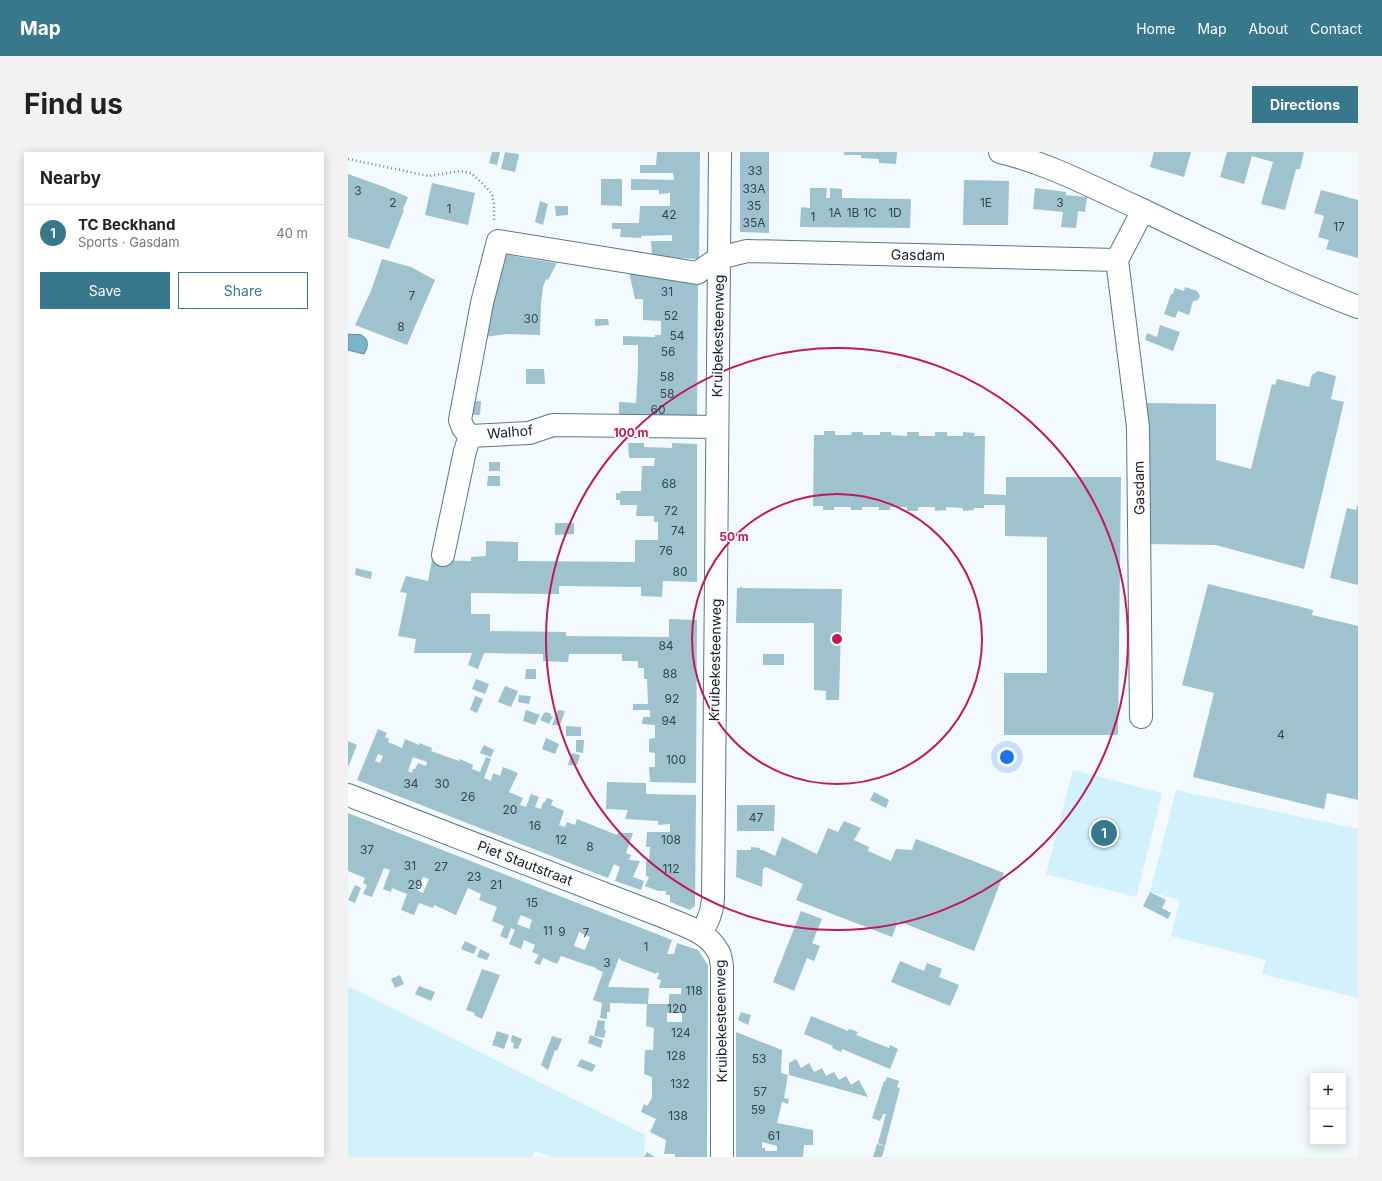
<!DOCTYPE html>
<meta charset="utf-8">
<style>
:root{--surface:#fff;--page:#f2f2f2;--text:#202124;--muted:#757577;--line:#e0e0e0;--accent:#38788c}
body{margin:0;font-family:Inter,sans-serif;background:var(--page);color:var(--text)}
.controls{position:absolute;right:12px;bottom:12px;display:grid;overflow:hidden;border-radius:0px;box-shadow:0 2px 10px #0003}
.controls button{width:36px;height:36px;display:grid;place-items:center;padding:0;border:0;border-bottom:1px solid var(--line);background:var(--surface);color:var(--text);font:20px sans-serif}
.you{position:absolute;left:659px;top:605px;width:14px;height:14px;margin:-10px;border:3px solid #fff;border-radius:50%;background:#1a73e8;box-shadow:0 0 0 6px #1a73e833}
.badge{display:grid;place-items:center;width:26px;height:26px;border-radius:50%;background:var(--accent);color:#fff;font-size:13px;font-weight:700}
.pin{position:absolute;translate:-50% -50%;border:2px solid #fff;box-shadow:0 1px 4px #0006}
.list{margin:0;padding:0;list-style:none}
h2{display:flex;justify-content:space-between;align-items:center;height:52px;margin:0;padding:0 16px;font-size:17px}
h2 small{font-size:13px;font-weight:400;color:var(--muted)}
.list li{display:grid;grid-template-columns:26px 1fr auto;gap:12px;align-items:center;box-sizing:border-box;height:56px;padding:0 16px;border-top:1px solid var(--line)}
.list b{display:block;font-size:15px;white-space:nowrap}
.list p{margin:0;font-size:13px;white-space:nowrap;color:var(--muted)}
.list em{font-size:13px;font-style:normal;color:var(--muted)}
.actions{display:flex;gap:8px;padding:12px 16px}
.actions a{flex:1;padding:9px 0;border:1px solid var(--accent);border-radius:0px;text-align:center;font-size:14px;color:var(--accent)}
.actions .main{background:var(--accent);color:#fff}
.map{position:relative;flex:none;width:1010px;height:1005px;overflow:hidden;border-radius:0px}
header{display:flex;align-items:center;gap:24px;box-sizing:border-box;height:56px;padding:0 20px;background:var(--accent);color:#fff}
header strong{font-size:19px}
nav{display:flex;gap:22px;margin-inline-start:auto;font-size:14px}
.intro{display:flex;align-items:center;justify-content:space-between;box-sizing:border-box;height:96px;padding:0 24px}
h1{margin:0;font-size:28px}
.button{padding:10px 18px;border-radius:0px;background:var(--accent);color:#fff;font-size:14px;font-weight:700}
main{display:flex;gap:24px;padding:0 24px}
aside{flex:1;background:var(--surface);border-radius:0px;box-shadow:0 2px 10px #0003}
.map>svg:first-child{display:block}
.green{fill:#d1f1fd}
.water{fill:#79b5c9;stroke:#5a8898}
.building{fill:#9ec2ce;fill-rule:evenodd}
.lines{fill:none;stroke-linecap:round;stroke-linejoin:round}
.minor-casing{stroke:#577984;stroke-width:24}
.tertiary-casing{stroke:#577984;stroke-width:24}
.path{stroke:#798488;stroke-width:2.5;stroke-dasharray:1 3;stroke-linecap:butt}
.minor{stroke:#fff;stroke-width:22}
.tertiary{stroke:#fff;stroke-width:22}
.ring{fill:none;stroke:#c2185b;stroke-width:2}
.labels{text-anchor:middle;stroke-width:3;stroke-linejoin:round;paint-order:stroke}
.number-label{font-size:12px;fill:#35484f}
.street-label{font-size:14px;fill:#122025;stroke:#fff}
.centre{fill:#c2185b;stroke:#fff;stroke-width:2}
.ring-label{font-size:12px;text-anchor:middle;font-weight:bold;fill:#c2185b;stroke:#fff;stroke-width:3;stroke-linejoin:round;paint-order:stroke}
</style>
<header>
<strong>Map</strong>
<nav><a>Home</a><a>Map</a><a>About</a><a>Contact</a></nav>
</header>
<div class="intro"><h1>Find us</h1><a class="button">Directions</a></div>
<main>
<aside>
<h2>Nearby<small></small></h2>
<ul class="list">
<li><span class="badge">1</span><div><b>TC Beckhand</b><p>Sports · Gasdam</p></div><em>40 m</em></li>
</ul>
<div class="actions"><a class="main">Save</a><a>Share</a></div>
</aside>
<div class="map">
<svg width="1010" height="1005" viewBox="0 0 1010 1005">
<rect width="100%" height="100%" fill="#f3fafd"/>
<!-- green -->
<path class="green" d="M725,618l89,23 -26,104 -90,-23z
M828,638l182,39v169l-96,-24 4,-14 -95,-24 9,-36 -30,-8z
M0,834l297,149 -1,22h-91l-18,-6 -3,6h-184z"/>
<!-- water -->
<path class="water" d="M0,182c4,1 9,0 13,1 9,4 7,13 3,19l-16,-4z"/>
<!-- building -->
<path class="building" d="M144,0h8l-3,13 -8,-2z
M157,0l14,2 -4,18 -14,-3z
M309,0h43l-1,107 -24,-1 -23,-3 -1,-14h21v-6l-31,1v2l-21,-1 1,-8h-9v-6h27l1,-17h30v-13l-11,1v-4h-28v-11l43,1 -1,-7h-33v-8h16z
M392,0h29v81l-29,-1z
M496,0h53l-1,12 -17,-1v-4l-18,-1v-3h-17z
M806,0h37l-7,25 -34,-10z
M879,0h77l-4,17h-4l-11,41 -24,-6 12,-42 -21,-6 -8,28 -24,-7z
M0,22l39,14h-1l22,9 -5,12 1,1 -15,39 -41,-12z
M253,27h21v27l-21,-1z
M616,28l45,1 -1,44h-45z
M84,31l43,10 -7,32 -43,-10z
M462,36h17l-1,10h4v-10l12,1v9l69,1 -1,29 -110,-1 1,-20 9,1z
M687,36l31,4v3l21,2 -2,15 -7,-1 -2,17 -15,-1 2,-15 -30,-3z
M973,38l37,10v58l-32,-9 3,-9 -11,-3 6,-21 -10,-3z
M192,49l8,3 -5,21 -8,-3z
M207,54h13v9l-12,1z
M153,101l23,5 33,5 -9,17 -2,-1 -3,8 -2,16 -1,32 -33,-1 -23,3z
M34,107l29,8 24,13 -28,65 -52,-20 16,-34z
M281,120l69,13 -1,133 -78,-1v-15l17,1 2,-35v-23h-15v-9l32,1v-2h6v-14l-18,-1v-21h-8z
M837,135l12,4 3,5 -2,4 -5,1 -4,14 -11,-4 -3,7 -11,-4 7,-20h2l2,-6 9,3z
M247,167h13l1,6 -14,1z
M812,173l20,7 -7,19 -28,-11 2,-7 10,4z
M178,217h18l1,15h-19z
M970,219l18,5 -5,23 13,3 -40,167 -88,-24 -73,-1 1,-141 72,1v56l35,9 21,-85 3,1 2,-6 32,8 3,-12z
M119,249h14l-1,14h-15z
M476,279h11v4h16l1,-3h11v3h17v-3h11v3l16,1v-4h12v4h16v-4h12v4h16v-4l12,1 -1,3h11l-1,58 22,1v-18h115l-3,258h-114v-62h43v-136l-42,-1v-31h-21v3h-10v2l-11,1v-3l-17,-1v3l-11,1v-4h-17v4h-11v-4h-17v3h-11v-3h-17v3h-11v-3h-17v3h-11v-4h-10l1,-71h10z
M280,291h16v4l28,1v-5l25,1v138l-34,-1 -1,16 -21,-1v-9l-82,-1v8l-88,-1v21h19v17l76,1v4l103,1v-18l28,1 -1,163 -46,-1 -1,-15h6v-14l-6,-1v-13l6,-1v-13l-13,-1 1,-7h7v-7h-17v-6h15l-1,-25h-3v-11h-6v-7h-16v-7h-53l-1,8 -25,-1v-7l-59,-1 -6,16 -10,-4 4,-12h-58l2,-14 -18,-3 9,-43 -7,-1 6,-16 22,5 4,-21 39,1v-4l15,-1v-15l32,1v19l117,1v-22h23v-18h-4v-6h-18l1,-11h-17v-5h-4v-7h4l1,-2h20l1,-25h12l1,-8h-26z
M141,310h11v9h-11z
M140,324h12v10h-13z
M1009,354h1v79l-28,-7 17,-70 9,2z
M207,371h19v11l-19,1z
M8,416l16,4 -1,7 -16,-4z
M860,432l105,26 -1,5 46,11v174l-31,-7 -3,16 -131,-32 21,-84 -32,-8z
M392,435h2v1l100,1 -3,111h-13v-9l-12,-1v-67h-78l1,-35h3z
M415,502h21v11h-21z
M178,517h10v10h-11z
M128,527l13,5 -4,10 -13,-5z
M157,534l13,5 -7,16 -13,-5z
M171,543l12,1 -2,8 -11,-2z
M127,544l8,3 -6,14 -7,-3z
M178,558l14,5 -5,10 -12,-4z
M210,558l7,1 -5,14h-8z
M198,560l5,2v2l2,1 -4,7 -9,-4 4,-7h1z
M218,574l15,1v9h-15z
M30,577l9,4 -2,4 4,2 -1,3 14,6 3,-9 14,6v-2l13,5 -1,3 28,10 1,-2 13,6 -1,4 8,3 6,-15 5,2 -7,19 7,3 2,-8 7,3 3,-9 15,6 -9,19 14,6 -3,7 6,2 5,-13 8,3 -4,10 6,2 2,-7 1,1 3,-5 6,2 -2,5 13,6 -5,14 6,2 2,-5 8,3 2,-6 40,16 1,-2h15l-7,20 5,2 -2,5 11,1 -7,16 11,4 -3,9 -26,-9 5,-14 -6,-3 -6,14 -251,-98zM30,602l5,2 -3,7 -5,-2zM65,605l14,5 -1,4 -8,-3 -3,6h-2l-1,4 -4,-2z
M198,586l13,6 -4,10 -13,-5z
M228,588h8l-1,13 -7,-1z
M0,589l9,4 -9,22z
M136,593l10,5 -3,7 -11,-4z
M224,601l8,2 -3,10h-9z
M259,630l39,1v11l50,1 -1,111 -5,4 -20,-8v-7h-4v-4h-8l-13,-5 4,-9 -3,-1v-15h3l1,-14h-4l1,-15h23v-8l-12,1v-4l-33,-2 3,-9 -22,-1z
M526,640l15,8 -3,8 -16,-8z
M389,653h38l-1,26h-37z
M0,661l324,127 -5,14h7l3,-11 21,7 10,15 -1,192h-32v-3h-11l2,-14 -16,-8 6,-13 -15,-7 3,-8 3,2 5,-8v-21l-8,-3 1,-24h8l1,-22 -8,-2 1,-22 -37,-1v9h-3v7l-7,-1 2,-15 -9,-3 10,-28 -7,-3v-1l-35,-12 -4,8 -14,-6 -3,7 -6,-2 5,-8 -7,-3 3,-7 -11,-5 -3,9 -12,-5 6,-14 -4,-2 -4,11 -7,-3 4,-10 -12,-5 5,-14 -18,-7 2,-6 -13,-6 -12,27 -22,-10 -1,3 -14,-5 -5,12 -13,-5 6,-16 -15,-6 -1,4 -8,-3 7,-19 -6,-2 -12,29 -9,-3 4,-9 -4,-2 2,-5 -17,-7zM75,725l6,2 -6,14 -6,-3zM173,763l11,5 -3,9 -12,-5zM231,780l11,5 -5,13 -11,-4zM271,806l2,1 -1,1 36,14 1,-2 2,1 -2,6 4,1 -2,8h22v6h-12v10h-21l1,-16 -41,-1zM319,861h15v9h-15z
M496,669l17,7 -7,12 15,7 -1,4 23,10 5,-12 16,1 4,-11 88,34 -30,78 -76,-30 -6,16 -96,-37 7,-16 -37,-17 -3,2 -1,18 -26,-10 1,-27h14v-3l9,1v2h3l12,6 7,-19 35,17 11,-26 10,4z
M7,733l6,3 -6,15 -7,-3z
M802,740l16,8 -4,8 9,5 -3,6 -25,-13z
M453,759l21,8 -10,24 8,3 -6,15 -7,-3 -13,33 -21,-9z
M117,789l12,6 -3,7 -13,-5z
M132,797l10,5 -3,6 -10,-3z
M552,809l24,10 3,-8 15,6 -3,8 20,8 -9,21 -59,-24z
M134,817l18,6 -18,44 -8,-4 1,-2 -9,-3z
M52,823l4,9 -9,4 -4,-9z
M71,834l16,6 -4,9 -16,-7z
M393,860l10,3 -3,10 -10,-5z
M463,864l37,15 1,-2 9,3 -2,3 33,13 1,-3 8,4 -8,20 -48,-20 -1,3 -9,-4 1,-2 -29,-12z
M250,868l7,1 -1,9h2l-2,8 -10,-2z
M149,879l12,4 -5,14 -12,-4z
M388,880l46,18 -1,23 7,2 -4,23 5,1 -1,5 -6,-2 -5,21 36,7v15h-9l-1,12h-67zM414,990l15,4v5h-12v-3h-3z
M164,883l10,4 -4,10 -5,-1 1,-5 -3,-1z
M242,883l13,5 -2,8 -13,-5z
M204,884l10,3 -5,12 -2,-1 -7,20 -7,-5z
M233,907l15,6 -4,7 -15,-6z
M448,907l5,9 8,-5 5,9 8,-4 4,8 8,-4 5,8 7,-4 5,9 8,-5 9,17 -79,-22v-12z
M539,925l12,4 -2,6 3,1 -15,58 -3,11h-9l4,-13 8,2 -7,-3 8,-29h-3l-3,7 -8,-3 12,-37 1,1z
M299,1000l8,5h-11z"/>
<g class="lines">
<!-- minor casing -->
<g class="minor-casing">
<path id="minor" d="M652,0c47,11 90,34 134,54 74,35 148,72 224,101
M769,108l26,-50
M122,284l-7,-8 -3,-8 22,-117 16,-62 199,32 22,-15 28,-7 370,9 21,167 3,290
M95,403l22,-104 5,-15 59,-3 24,-8 164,2
M353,781c7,-12 11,-20 12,-34l7,-747"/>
</g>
<!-- tertiary casing -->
<g class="tertiary-casing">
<path id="tertiary" d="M0,643l314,121c20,9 45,15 56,35 3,4 3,11 4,15v191"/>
</g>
<!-- path -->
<path class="path" d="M0,7l81,17 31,-5 11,2 11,10 10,11 2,10v17"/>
<!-- minor -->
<use href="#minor" class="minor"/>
<!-- tertiary -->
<use href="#tertiary" class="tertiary"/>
</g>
<!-- distance rings -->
<g class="ring">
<circle cx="489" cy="487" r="145"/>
<circle cx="489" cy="487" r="291"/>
</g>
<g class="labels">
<!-- number labels -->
<g class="number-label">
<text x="407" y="23">33</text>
<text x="406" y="41">33A</text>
<text x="10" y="43">3</text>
<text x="45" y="55">2</text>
<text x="638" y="55">1E</text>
<text x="712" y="55">3</text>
<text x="406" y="58">35</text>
<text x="101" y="61">1</text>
<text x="487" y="65">1A</text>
<text x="505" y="65">1B</text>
<text x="522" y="65">1C</text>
<text x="547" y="65">1D</text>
<text x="321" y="67">42</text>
<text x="465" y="69">1</text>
<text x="406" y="75">35A</text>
<text x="991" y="79">17</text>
<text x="319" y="144">31</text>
<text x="64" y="148">7</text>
<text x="323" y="168">52</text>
<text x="183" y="171">30</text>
<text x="53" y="179">8</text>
<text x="329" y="188">54</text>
<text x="320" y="204">56</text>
<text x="319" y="229">58</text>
<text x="319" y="246">58</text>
<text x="310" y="262">60</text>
<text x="321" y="336">68</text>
<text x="323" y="363">72</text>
<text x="330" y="383">74</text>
<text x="318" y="403">76</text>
<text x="332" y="424">80</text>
<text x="318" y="498">84</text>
<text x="322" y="526">88</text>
<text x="324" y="551">92</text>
<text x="321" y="573">94</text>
<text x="933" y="587">4</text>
<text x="328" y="612">100</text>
<text x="63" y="636">34</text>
<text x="94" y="636">30</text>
<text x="120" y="649">26</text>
<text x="162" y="662">20</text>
<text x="408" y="670">47</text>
<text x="187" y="678">16</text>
<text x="213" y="692">12</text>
<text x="323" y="692">108</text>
<text x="242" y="699">8</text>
<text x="19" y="702">37</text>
<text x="62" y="718">31</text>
<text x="93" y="719">27</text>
<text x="323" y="721">112</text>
<text x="126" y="729">23</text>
<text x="67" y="737">29</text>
<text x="148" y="737">21</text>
<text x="184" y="755">15</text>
<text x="200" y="783">11</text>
<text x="214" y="784">9</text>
<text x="238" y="785">7</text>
<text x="298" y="799">1</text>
<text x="259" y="815">3</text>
<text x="346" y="843">118</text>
<text x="329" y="861">120</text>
<text x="333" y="885">124</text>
<text x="328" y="908">128</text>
<text x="411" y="911">53</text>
<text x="332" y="936">132</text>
<text x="412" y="944">57</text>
<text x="410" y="962">59</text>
<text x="330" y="968">138</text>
<text x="426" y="988">61</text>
</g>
<!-- street labels -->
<g class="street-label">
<text transform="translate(570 103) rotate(1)" y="5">Gasdam</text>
<text transform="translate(370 184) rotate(-89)" y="5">Kruibekesteenweg</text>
<text transform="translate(162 280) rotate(-5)" y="5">Walhof</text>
<text transform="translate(791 336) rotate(-91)" y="5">Gasdam</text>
<text transform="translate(367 508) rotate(-89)" y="5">Kruibekesteenweg</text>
<text transform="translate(177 711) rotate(21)" y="5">Piet Stautstraat</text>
<text transform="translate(373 869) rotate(-91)" y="5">Kruibekesteenweg</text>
</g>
</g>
<circle cx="489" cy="487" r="6" class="centre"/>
<g class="ring-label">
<text x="283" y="285">100 m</text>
<text x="386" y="389">50 m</text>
</g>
</svg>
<div class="controls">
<button>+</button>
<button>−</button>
</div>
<div class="you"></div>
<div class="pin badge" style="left:756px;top:681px">1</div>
</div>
</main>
